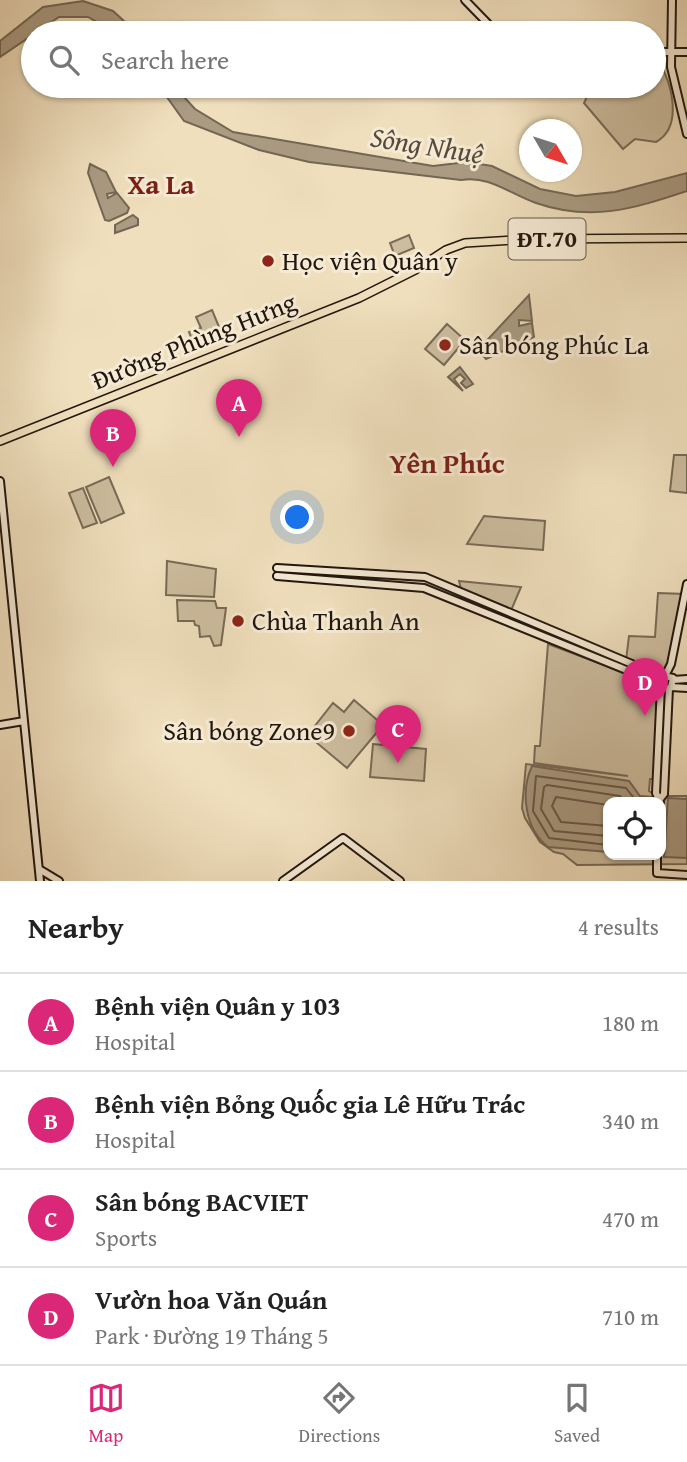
<!DOCTYPE html>
<meta charset="utf-8">
<style>
:root{--surface:#fff;--page:#f6f6f6;--text:#222;--muted:#767676;--line:#e0e0e0;--accent:#db2777}
body{margin:0;font-family:"Gentium Book Plus",serif;background:var(--page);color:var(--text)}
.controls{position:absolute;right:21px;bottom:21px;display:grid;overflow:hidden;border-radius:14px;box-shadow:0 2px 5px #0004}
.controls button{width:63px;height:63px;display:grid;place-items:center;padding:0;border:0;border-bottom:2px solid var(--line);background:var(--surface);color:var(--text);font:35px sans-serif}
.compass{position:absolute;left:519px;top:119px;width:63px;height:63px;border-radius:50%;background:var(--surface);box-shadow:0 2px 5px #0004;rotate:129deg}
.you{position:absolute;left:298px;top:518px;width:24px;height:24px;margin:-18px;border:5px solid #fff;border-radius:50%;background:#1a73e8;box-shadow:0 0 0 10px #1a73e833}
.badge{display:grid;place-items:center;width:46px;height:46px;border-radius:50%;background:var(--accent);color:#fff;font-size:23px;font-weight:700}
.pin{position:absolute;translate:-50% -58px;filter:drop-shadow(0 2px 4px #0008)}
.pin::after{content:'';position:absolute;top:37px;width:24px;height:21px;background:inherit;clip-path:polygon(0 0,100% 0,50% 100%)}
.list{margin:0;padding:0;list-style:none}
h2{display:flex;justify-content:space-between;align-items:center;height:91px;margin:0;padding:0 28px;font-size:30px}
h2 small{font-size:23px;font-weight:400;color:var(--muted)}
.list li{display:grid;grid-template-columns:46px 1fr auto;gap:21px;align-items:center;box-sizing:border-box;height:98px;padding:0 28px;border-top:2px solid var(--line)}
.list b{display:block;font-size:26px;white-space:nowrap}
.list p{margin:0;font-size:23px;white-space:nowrap;color:var(--muted)}
.list em{font-size:23px;font-style:normal;color:var(--muted)}
.icon{flex:none;width:38px;height:38px;fill:none;stroke:currentColor;stroke-width:2;stroke-linecap:round;stroke-linejoin:round}
.map{position:relative;flex:none;width:687px;height:881px;overflow:hidden}
.search{position:absolute;background:var(--surface);box-shadow:0 2px 5px #0004;left:21px;right:21px;top:21px;height:77px;display:flex;align-items:center;gap:18px;box-sizing:border-box;padding:0 24px;border-radius:38px;color:var(--muted);font-size:26px}
.sheet{height:483px;background:var(--surface)}
nav{display:flex;justify-content:space-around;align-items:center;box-sizing:border-box;height:98px;border-top:2px solid var(--line);background:var(--surface);font-size:19px;color:var(--muted)}
nav a{display:grid;justify-items:center;gap:4px}
nav .on{color:var(--accent)}
.map>svg:first-child{display:block}
.green{fill:#cdbd9f;stroke:#776a56;stroke-width:2;fill-rule:evenodd}
.water{fill:#aa9b82;stroke:#736654;stroke-width:2}
.lines{fill:none;stroke-linecap:round;stroke-linejoin:round}
.shore{stroke:#665848;stroke-width:2}
.secondary-casing{stroke:#21160e;stroke-width:10}
.primary-casing{stroke:#21160e;stroke-width:10}
.secondary{stroke:#f5ead4;stroke-width:6}
.primary{stroke:#f0dfbd;stroke-width:7}
.poi-dot{fill:#8f2418;stroke:#f5ead4;stroke-width:2.5}
.labels{text-anchor:middle;stroke-width:6;stroke-linejoin:round;paint-order:stroke}
.shield{fill:#f5ead4;stroke:#615649;stroke-width:2}
.shield-label{font-size:24px;font-weight:bold;fill:#21160e}
.poi-label{font-size:26px;fill:#21160e;stroke:#f5ead4;text-anchor:start}
.street-label{font-size:26px;fill:#21160e;stroke:#f5ead4}
.water-label{font-size:28px;font-style:italic;fill:#584b3c;stroke:#f5ead4}
.neighbourhood-label{font-size:28px;font-weight:bold;fill:#7a1f14;stroke:#f5ead4}
</style>
<div class="map">
<svg width="687" height="881" viewBox="0 0 687 881">
<rect width="100%" height="100%" fill="#f0dfbd"/>
<filter id="stains"><feTurbulence type="fractalNoise" baseFrequency=".00286" numOctaves="4"/><feColorMatrix values="0 0 0 0 .2 0 0 0 0 .09 0 0 0 0 .02 0 0 0 .5 -.17"/></filter>
<radialGradient id="worn" r=".72"><stop offset=".6" stop-color="#630" stop-opacity="0"/><stop offset="1" stop-color="#630" stop-opacity=".3"/></radialGradient>
<!-- green -->
<path class="green" d="M654,55c17,21 31,71 2,87l-21,-3 -12,10 -39,-46 8,-17h62z
M409,235l5,13 -19,8 -5,-13z
M212,310l12,29 -28,11 -7,-18 12,-4 -5,-11z
M447,324l18,16 -21,25 -19,-16z
M674,455h13v38l-17,-2z
M109,477l15,36 -23,10 -15,-36z
M83,488l14,35 -14,5 -14,-35z
M484,516l61,5 -2,29 -76,-6z
M167,561l49,8 -2,28 -48,-2z
M459,581l62,6 -11,26 -48,-20z
M658,593l27,1 -20,80 -39,-14 3,-24 26,1z
M177,600l38,1 2,7h9l-5,37 -7,1 -4,-10 -10,1 -1,-11 -4,-1 -1,-4h-16z
M548,644l112,42 -4,93h-6l-1,12 8,5h30v68l-110,1 -14,-11 -9,-2 -14,-10 -15,-24 -3,-10 4,-44 102,12 -94,-13 1,-17h5zM608,802h53v53h-53z
M354,700l29,25 -36,43 -30,-25 7,-8 -10,-8 19,-24 11,9z
M373,744l53,5 -2,32 -54,-4z"/>
<!-- water -->
<path class="water" d="M83,1l30,10 24,22h-21l-28,-16h-29l-59,40v-16l43,-34z
M159,86h15l21,23 38,23 200,34 34,-4 25,4 48,23 36,7 39,-4 72,-19v18c-54,18 -96,31 -151,12 -26,-9 -47,-28 -75,-23l-152,-18 -50,-12 -75,-29z
M90,164l16,8 10,20 -9,2 1,4 9,-5 12,15 -2,5 -18,8 -4,-1 -17,-47z
M133,215l5,4v6l-23,8v-8z
M529,295l3,26 -13,-1v6l13,-3 2,14 -48,22 -8,-9z
M460,367l13,17 -7,4 -5,-5 4,-4 -5,-5 -6,5 9,12 -15,-14z
M532,766l97,15 11,15 12,1 2,5h-46v50l-60,-5c-23,-18 -28,-55 -16,-81z
M668,798l19,1v59l-23,-1z"/>
<g class="lines">
<!-- shore -->
<path class="shore" d="M608,805l-52,-8 -4,9 9,16 47,4
M608,836l-54,-5 -13,-22 3,-22 3,-2 73,11 5,6
M608,845l-59,-7 -16,-27 3,-35 90,12 11,14"/>
<!-- secondary casing -->
<g class="secondary-casing">
<path id="secondary" d="M465,0l32,33
M672,0l-1,67 16,67
M654,52h33
M0,481l40,400
M277,568l148,9 238,100
M277,576l147,12 237,96
M664,676l9,2 -2,9
M665,676l6,-12 16,-80
M673,680l14,-1
M671,687l16,1
M0,725l24,-4
M660,799l4,-5 5,-106
M660,802l-4,-9 5,-107
M657,855v18l30,2
M39,869l20,12
M283,881l60,-43 57,43"/>
</g>
<!-- primary casing -->
<g class="primary-casing">
<path id="primary" d="M0,441l359,-143 56,-28 31,-20 19,-7 67,-4 155,-1"/>
</g>
<!-- secondary -->
<use href="#secondary" class="secondary"/>
<!-- primary -->
<use href="#primary" class="primary"/>
</g>
<!-- markers -->
<g class="poi-dot">
<circle cx="268" cy="261" r="7"/>
<circle cx="445" cy="345" r="7"/>
<circle cx="238" cy="621" r="7"/>
<circle cx="349" cy="731" r="7"/>
</g>
<g class="labels">
<!-- shield labels -->
<rect class="shield" x="508.5" y="218.5" width="77" height="41" rx="5"/>
<g class="shield-label">
<text x="547" y="247">ĐT.70</text>
</g>
<!-- poi labels -->
<g class="poi-label">
<text x="282" y="270">Học viện Quân y</text>
<text x="459" y="354">Sân bóng Phúc La</text>
<text x="252" y="630">Chùa Thanh An</text>
<text x="335" y="740" text-anchor="end">Sân bóng Zone9</text>
</g>
<!-- street labels -->
<g class="street-label">
<text transform="translate(194 341) rotate(-22)" y="9">Đường Phùng Hưng</text>
</g>
<!-- water labels -->
<g class="water-label">
<text transform="translate(427 145) rotate(9)" y="10">Sông Nhuệ</text>
</g>
<!-- neighbourhood labels -->
<g class="neighbourhood-label">
<text x="161" y="194">Xa La</text>
<text x="447" y="473">Yên Phúc</text>
</g>
</g>
<rect width="100%" height="100%" filter="url(#stains)"/>
<rect width="100%" height="100%" fill="url(#worn)"/>
</svg>
<div class="controls">
<button><svg class="icon" aria-label="locate" viewBox="0 0 24 24"><circle cx="12" cy="12" r="6"/><path d="M12 2v4M12 18v4M2 12h4M18 12h4"/></svg></button>
</div>
<svg class="compass" viewBox="-18 -18 36 36"><path d="M0-13l5 13h-10z" fill="#e53935"/><path d="M0 13l5-13h-10z" fill="#767676"/></svg>
<div class="you"></div>
<div class="pin badge" style="left:239px;top:437px">A</div>
<div class="pin badge" style="left:113px;top:467px">B</div>
<div class="pin badge" style="left:398px;top:763px">C</div>
<div class="pin badge" style="left:645px;top:716px">D</div>
<div class="search"><svg class="icon" aria-label="search" viewBox="0 0 24 24"><circle cx="10" cy="10" r="6"/><path d="M15 15l6 6"/></svg>Search here</div>
</div>
<section class="sheet">
<h2>Nearby<small>4 results</small></h2>
<ul class="list">
<li><span class="badge">A</span><div><b>Bệnh viện Quân y 103</b><p>Hospital</p></div><em>180 m</em></li>
<li><span class="badge">B</span><div><b>Bệnh viện Bỏng Quốc gia Lê Hữu Trác</b><p>Hospital</p></div><em>340 m</em></li>
<li><span class="badge">C</span><div><b>Sân bóng BACVIET</b><p>Sports</p></div><em>470 m</em></li>
<li><span class="badge">D</span><div><b>Vườn hoa Văn Quán</b><p>Park · Đường 19 Tháng 5</p></div><em>710 m</em></li>
</ul>
</section>
<nav>
<a class="on"><svg class="icon" aria-label="map" viewBox="0 0 24 24"><path d="M3 6l6-2 6 2 6-2v14l-6 2-6-2-6 2zM9 4v14M15 6v14"/></svg>Map</a>
<a><svg class="icon" aria-label="directions" viewBox="0 0 24 24"><path d="M12 3l9 9-9 9-9-9zM9 14v-3h6M13 9l2 2-2 2"/></svg>Directions</a>
<a><svg class="icon" aria-label="saved" viewBox="0 0 24 24"><path d="M7 4h10v16l-5-4-5 4z"/></svg>Saved</a>
</nav>
